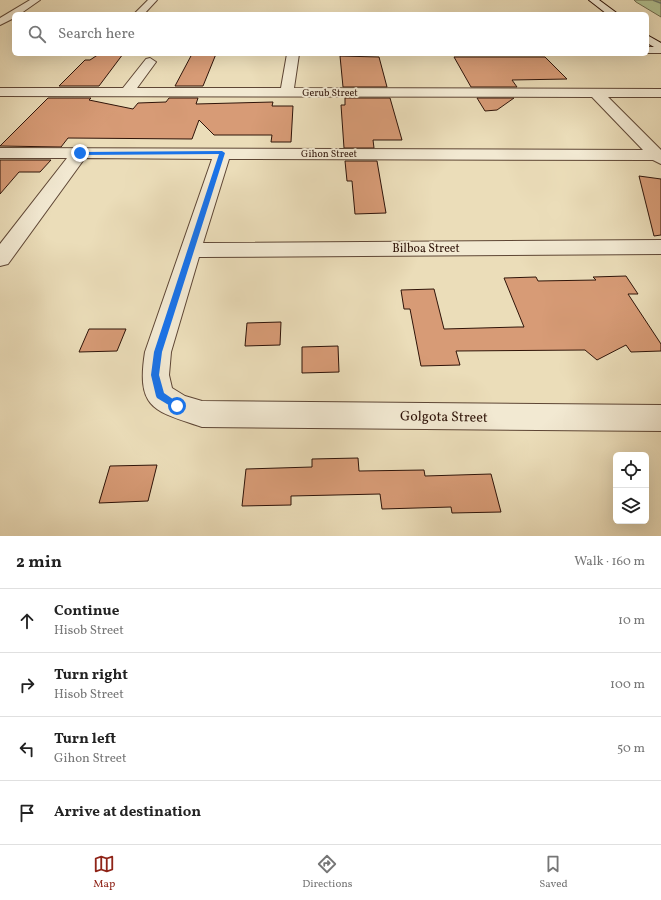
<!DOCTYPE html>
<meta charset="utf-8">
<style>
:root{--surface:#fff;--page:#f6f6f6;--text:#222;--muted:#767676;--line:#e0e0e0;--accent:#8f2418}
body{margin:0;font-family:Vollkorn,serif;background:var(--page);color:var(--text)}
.controls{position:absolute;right:12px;bottom:12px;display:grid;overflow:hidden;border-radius:6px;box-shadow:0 4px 16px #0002}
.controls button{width:36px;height:36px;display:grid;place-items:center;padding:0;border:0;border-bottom:1px solid var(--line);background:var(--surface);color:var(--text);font:20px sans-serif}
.stop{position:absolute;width:12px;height:12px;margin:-9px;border:3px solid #1a73e8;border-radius:50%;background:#fff}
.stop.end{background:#1a73e8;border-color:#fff;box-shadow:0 1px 4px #0008}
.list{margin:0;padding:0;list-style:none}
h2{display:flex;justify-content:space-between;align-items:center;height:52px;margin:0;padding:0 16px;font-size:17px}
h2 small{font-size:13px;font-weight:400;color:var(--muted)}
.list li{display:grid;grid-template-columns:26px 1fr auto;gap:12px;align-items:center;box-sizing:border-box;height:64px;padding:0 16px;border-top:1px solid var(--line)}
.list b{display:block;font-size:15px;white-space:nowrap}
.list p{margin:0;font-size:13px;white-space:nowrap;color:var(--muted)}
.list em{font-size:13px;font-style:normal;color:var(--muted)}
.icon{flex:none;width:22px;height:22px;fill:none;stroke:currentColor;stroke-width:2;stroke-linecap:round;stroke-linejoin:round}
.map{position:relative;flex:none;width:661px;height:536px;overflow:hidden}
.search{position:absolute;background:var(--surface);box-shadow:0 4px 16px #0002;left:12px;right:12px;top:12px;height:44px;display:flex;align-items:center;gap:10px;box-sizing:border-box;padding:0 14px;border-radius:6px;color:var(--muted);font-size:15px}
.sheet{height:308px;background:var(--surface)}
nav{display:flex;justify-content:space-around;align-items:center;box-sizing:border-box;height:56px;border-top:1px solid var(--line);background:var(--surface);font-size:11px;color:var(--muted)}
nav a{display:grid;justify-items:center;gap:2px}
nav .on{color:var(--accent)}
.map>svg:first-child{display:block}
.green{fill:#b3c292;stroke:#716b4e}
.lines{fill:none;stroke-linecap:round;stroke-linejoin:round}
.stream{fill:#6e796b;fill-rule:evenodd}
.building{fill:#d79b76;stroke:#2f1409}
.street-casing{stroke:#5e4635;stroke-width:2}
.secondary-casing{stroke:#2f1409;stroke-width:2}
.street{fill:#f2e9d2;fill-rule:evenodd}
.secondary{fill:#f2e9d2;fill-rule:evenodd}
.route{fill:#1a73e8}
.labels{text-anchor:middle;stroke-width:4;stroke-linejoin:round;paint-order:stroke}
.far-street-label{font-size:10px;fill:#2f1409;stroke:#f2e9d2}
.street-label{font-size:12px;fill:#2f1409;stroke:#f2e9d2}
.near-street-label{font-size:14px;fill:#2f1409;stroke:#f2e9d2}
</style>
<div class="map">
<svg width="661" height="536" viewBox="0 0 661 536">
<rect width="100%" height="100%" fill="#ebddb9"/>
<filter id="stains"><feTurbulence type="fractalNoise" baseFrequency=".005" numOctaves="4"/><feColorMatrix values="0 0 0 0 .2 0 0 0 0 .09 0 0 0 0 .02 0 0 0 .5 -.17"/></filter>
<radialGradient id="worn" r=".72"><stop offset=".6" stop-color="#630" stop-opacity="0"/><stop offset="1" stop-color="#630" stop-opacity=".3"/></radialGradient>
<!-- green -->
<path class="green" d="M634,0h27v17l-25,-15z"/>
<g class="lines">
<!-- stream -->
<path class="stream" d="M653,0l8,2v2l-8,-3z"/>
</g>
<!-- building -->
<path class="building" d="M99,54h24l-24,32h-40l26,-26h5z
M192,54h24l-13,32h-28z
M340,56l39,1 8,30h-44z
M454,57h91l22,22 -55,1 5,7h-46z
M48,98h43l-2,2 44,9 5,-6 28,-1 3,-4h29l-2,6 77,-2 -1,4h21l-2,36h-20l1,-7h-58l-15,-15 -7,19 -124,-1 -7,9 -61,-1z
M345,98h45l12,42h-29l1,8h-30l-3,-43h4z
M477,98h37l-17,12 -12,1z
M0,160h51l-11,12h-21l-19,22z
M345,161h32l9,52 -31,1 -3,-33h-5z
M639,176l22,3v56l-7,1z
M626,276l12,18h-10l33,50v7l-30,1 -5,-7 -29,15 -12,-10 -129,1 4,14 -39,1 -11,-57h-6l-3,-19 33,-1 10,40 74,-2h6l-20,-49 32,-1 2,4 58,-1 -3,-3z
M281,322l-1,23 -35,1 2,-23z
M89,329h37l-9,22 -38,1z
M338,346l1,26 -37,1v-26z
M358,458l1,13 65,-1 1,6 66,-2 10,38 -49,1 -1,-6 -69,2 -2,-15 -89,2v9l-49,1 4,-37 66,-2v-8z
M157,465l-9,36 -49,2 11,-37z"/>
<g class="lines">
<!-- street casing -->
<g class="street-casing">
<path id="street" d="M30,0h10l-20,14h-6v4l-14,7v-7z
M148,0h9l-13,14h-10z
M647,47h14v6h-14z
M287,54h12l-5,34 367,1v8h-53l53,53v14l-8,-4 -424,-1 -26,84 458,-3v14l-462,3 -28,95 -2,23 3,13 13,8 17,5 459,4v26l-459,-4c-48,-16 -66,-18 -57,-75l67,-193 -127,-1 -77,106 -8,2v-22l67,-86h-67v-10l643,2 -51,-53 -592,-1v-8h123l23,-29 4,-1 6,4 -19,26h144z"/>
</g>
<!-- secondary casing -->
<g class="secondary-casing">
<path id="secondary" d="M589,0h10l19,14h-11z
M647,35l14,8v8l-14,-8z"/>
</g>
<!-- street -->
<use href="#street" class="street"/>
<!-- secondary -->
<use href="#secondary" class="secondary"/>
</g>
<!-- route -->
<path class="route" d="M222,151l3,2 -63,199 -3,23 5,18 16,11 1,2 -4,4 -20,-12 -1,-2 -5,-21 3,-23 65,-198 -139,1 -2,-2 2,-1z"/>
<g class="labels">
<!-- far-street labels -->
<g class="far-street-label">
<text x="330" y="96">Gerub Street</text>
<text x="329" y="157">Gihon Street</text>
</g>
<!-- street labels -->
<g class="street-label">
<text x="426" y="252">Bilboa Street</text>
</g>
<!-- near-street labels -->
<g class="near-street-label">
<text transform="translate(444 416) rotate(1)" y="5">Golgota Street</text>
</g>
</g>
<rect width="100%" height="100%" filter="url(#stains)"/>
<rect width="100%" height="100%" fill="url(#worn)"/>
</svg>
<div class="controls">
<button><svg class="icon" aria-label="locate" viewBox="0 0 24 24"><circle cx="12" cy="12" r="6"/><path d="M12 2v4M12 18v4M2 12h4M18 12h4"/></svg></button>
<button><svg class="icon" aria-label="layers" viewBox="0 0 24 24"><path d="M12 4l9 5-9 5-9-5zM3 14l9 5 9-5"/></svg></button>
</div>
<div class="stop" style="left:177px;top:406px"></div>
<div class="stop end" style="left:80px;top:153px"></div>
<div class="search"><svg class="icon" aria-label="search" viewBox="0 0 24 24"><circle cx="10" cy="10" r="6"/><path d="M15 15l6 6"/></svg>Search here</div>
</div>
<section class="sheet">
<h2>2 min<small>Walk · 160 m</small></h2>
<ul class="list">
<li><svg class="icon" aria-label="ahead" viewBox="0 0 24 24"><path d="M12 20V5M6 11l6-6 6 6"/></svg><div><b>Continue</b><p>Hisob Street</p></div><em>10 m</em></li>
<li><svg class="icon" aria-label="right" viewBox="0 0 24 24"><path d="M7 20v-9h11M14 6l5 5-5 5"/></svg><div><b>Turn right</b><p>Hisob Street</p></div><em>100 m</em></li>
<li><svg class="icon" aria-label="left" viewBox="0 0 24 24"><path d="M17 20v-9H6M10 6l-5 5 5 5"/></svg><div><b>Turn left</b><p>Gihon Street</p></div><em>50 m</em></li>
<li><svg class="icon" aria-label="arrive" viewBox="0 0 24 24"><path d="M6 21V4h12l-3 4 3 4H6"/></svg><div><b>Arrive at destination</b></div></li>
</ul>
</section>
<nav>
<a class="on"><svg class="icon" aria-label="map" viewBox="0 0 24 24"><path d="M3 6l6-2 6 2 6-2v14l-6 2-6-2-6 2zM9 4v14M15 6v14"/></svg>Map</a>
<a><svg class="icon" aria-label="directions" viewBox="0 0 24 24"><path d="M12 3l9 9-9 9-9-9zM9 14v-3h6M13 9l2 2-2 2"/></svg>Directions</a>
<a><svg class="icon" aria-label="saved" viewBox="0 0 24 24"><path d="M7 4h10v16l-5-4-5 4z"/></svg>Saved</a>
</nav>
